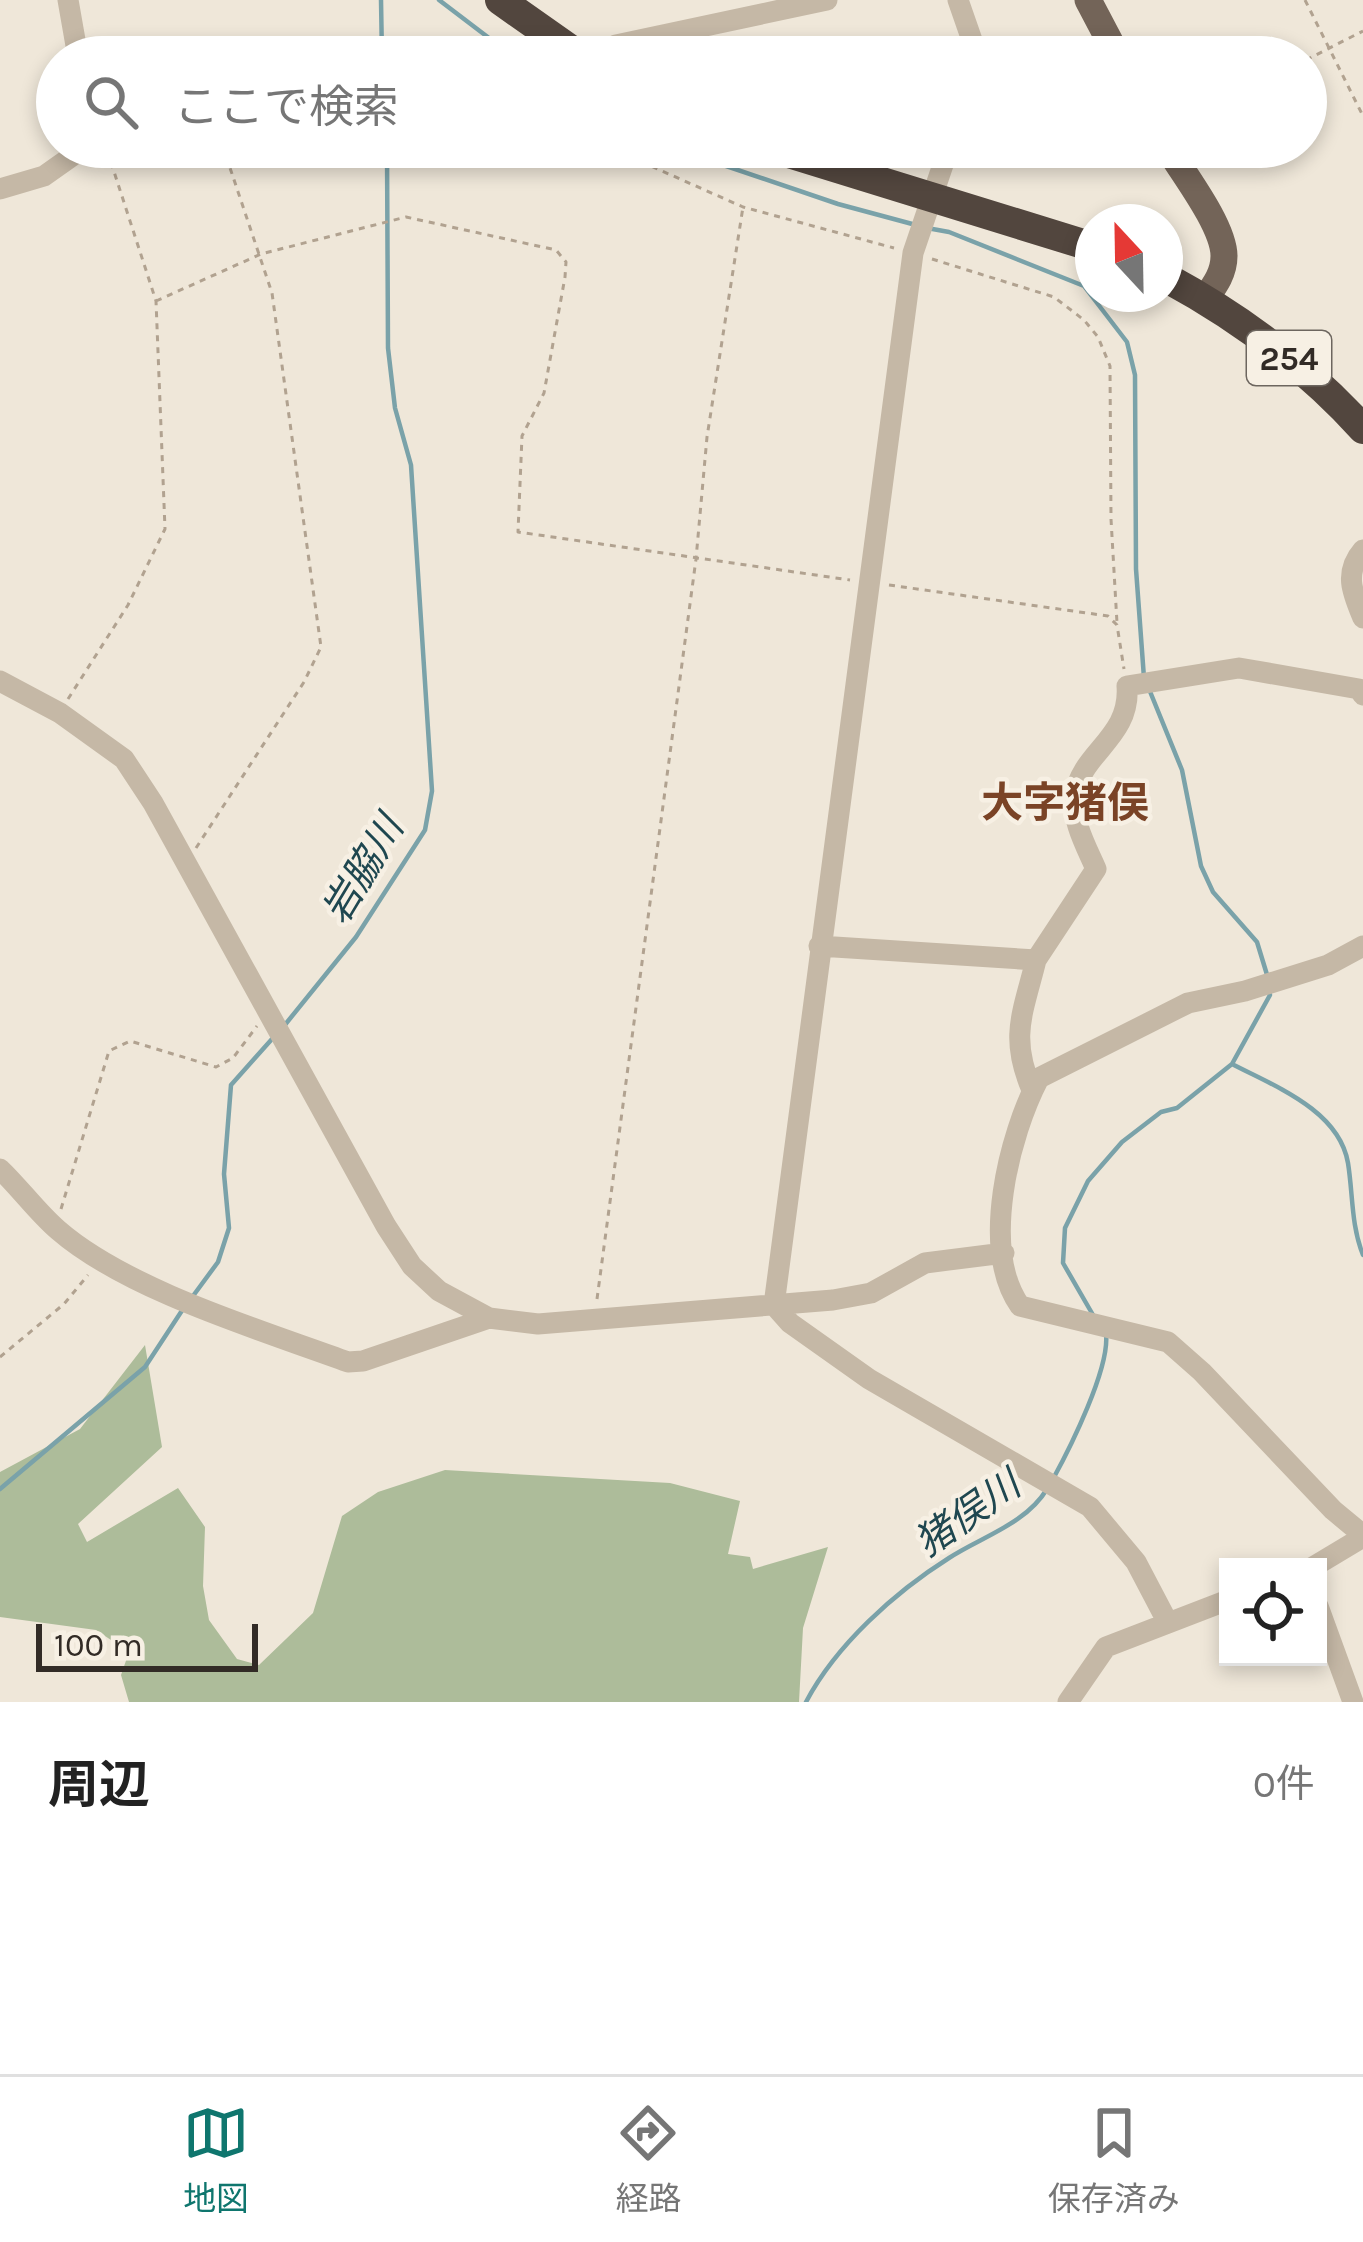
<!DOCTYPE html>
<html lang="ja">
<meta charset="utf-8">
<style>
:root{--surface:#fff;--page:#f6f6f6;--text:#222;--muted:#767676;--line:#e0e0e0;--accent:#0f766e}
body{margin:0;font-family:Karla,"Noto Sans JP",sans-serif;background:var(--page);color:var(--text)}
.controls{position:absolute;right:36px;bottom:36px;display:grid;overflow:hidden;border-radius:0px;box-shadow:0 6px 18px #0003}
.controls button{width:108px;height:108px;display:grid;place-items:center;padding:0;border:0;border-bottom:3px solid var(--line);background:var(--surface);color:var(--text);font:60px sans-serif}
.compass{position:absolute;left:1075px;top:204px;width:108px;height:108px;border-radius:50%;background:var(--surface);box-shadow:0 6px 18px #0003;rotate:338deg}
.scale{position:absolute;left:36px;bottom:30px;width:222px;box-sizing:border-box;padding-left:12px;border:6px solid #322b26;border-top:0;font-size:33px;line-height:42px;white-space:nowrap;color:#322b26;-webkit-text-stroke:9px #f7f0e4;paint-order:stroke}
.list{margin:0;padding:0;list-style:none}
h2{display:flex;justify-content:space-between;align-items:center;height:156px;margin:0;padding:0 48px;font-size:51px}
h2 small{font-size:39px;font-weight:400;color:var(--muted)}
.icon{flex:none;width:66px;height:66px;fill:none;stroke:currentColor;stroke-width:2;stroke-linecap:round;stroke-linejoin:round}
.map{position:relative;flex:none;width:1363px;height:1702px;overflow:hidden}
.search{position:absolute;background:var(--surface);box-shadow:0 6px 18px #0003;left:36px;right:36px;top:36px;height:132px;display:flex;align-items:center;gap:30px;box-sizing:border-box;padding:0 42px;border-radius:66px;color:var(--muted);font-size:45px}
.sheet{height:372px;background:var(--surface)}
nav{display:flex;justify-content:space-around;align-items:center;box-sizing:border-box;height:168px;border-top:3px solid var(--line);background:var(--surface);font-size:33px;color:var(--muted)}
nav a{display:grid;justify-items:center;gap:6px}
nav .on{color:var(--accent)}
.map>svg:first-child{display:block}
.green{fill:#adbc9a}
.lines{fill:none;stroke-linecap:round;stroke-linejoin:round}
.stream{stroke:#7aa2a9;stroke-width:4.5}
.path{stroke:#b1a290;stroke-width:3;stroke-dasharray:6 6;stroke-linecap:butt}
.minor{stroke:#c5b8a6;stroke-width:21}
.major{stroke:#736458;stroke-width:27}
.highway{stroke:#52463e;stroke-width:30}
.labels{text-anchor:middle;stroke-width:9;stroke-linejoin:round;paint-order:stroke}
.shield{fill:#f7f0e4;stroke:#6d665f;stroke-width:3}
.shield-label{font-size:33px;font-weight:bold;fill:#322b26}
.water-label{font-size:39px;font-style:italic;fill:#1f4750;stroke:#f7f0e4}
.quarter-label{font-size:42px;font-weight:bold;fill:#7a4326;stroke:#f7f0e4}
</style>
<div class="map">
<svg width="1363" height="1702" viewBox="0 0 1363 1702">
<rect width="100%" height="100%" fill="#efe7d9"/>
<!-- green -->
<path class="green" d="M145,1345l17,102 -84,77 9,18 91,-54 27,39 -2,59 6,34 28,39 22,6 54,-52 29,-97 36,-24 67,-22 225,13 70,18 -12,53 22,3 3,12 75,-22 -25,81 -4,74h-670l-8,-27 8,-23 -33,-22 -96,-13v-145l80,-43z"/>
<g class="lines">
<!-- stream -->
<path class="stream" d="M381,0l1,57
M439,0l75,57
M670,147l168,57 78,21
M927,228l22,4 135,54 43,56 8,33 1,194 8,109
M1149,689l33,81 19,96 12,26 44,50 11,36
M284,1026l72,-89 69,-107 7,-39 -21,-326 -16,-57 -7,-60 -1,-201
M1232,1064c42,22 107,46 116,99 5,31 3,62 15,92
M193,1296l25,-34 11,-34 -5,-54 7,-89 41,-46
M1093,1315l-30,-52 2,-35 23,-47 34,-39 39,-30 16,-4 55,-44 38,-69 -1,-6
M1053,1479c17,-31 57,-111 53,-145
M0,1489l145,-122 38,-58
M806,1702c30,-57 89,-110 143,-144 32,-21 77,-34 98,-69"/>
<!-- path -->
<path class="path" d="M1305,0l58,116
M1306,60l57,-29
M608,147l135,60 151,41
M932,259l122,38 30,23 14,17 12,29 1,153 6,104
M156,301l105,-47 145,-37 150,33 10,12 -1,15 -21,116 -22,43 -4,96 332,48
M889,585l219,31 9,9 7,44
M68,699l60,-94 37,-76 -9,-228 -50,-154
M196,848l108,-166 17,-35 -49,-354 -49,-146
M61,1209l48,-158 21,-10 86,26 17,-9 24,-32
M597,1299l99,-740 11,-122 36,-230
M0,1357l64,-53 24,-29"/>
<!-- minor -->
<path class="minor" d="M68,0l10,57
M958,0l16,46v11
M597,57l19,-12 211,-45
M949,147l-36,106 -139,1052 16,18 79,56 221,128 46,55 32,61
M0,189l44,-13 41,-29
M1363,550c-20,23 -10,44 0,68
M0,681l60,32 64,46 29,44 233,423 26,40 27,25 50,27 49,6 295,-24 38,-7 54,-30 79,-10
M819,946l217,14 60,-91c-10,-23 -25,-49 -21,-74 6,-43 56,-57 52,-109l112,-18 120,21 4,6
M1363,946l-35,19 -83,26 -57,12 -149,75c-30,57 -59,171 -19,228l148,36 34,30 131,138 30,25
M1032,1090c-23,-53 -9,-77 4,-130
M0,1169c20,19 37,43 58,61 69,60 203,100 290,132l15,-1 126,-43
M1313,1567l50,-30
M1318,1606l35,96
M1068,1702l38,-55 122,-47"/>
<!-- major -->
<path class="major" d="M1088,0l30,57
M1167,147c16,26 57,79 57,109 0,17 -9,29 -19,43"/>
<!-- highway -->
<path class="highway" d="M500,0l81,57
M769,147l324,100
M1165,277c74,40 141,89 198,152"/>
</g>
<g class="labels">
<!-- shield labels -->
<rect class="shield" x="1247" y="331" width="84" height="54" rx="9"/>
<g class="shield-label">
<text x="1289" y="370">254</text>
</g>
<!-- water labels -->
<g class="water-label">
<text transform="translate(362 869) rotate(-59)" y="14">岩脇川</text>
<text transform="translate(967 1513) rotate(-35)" y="14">猪俣川</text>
</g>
<!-- quarter labels -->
<g class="quarter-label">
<text x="1065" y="817">大字猪俣</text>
</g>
</g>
</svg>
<div class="controls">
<button><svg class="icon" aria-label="locate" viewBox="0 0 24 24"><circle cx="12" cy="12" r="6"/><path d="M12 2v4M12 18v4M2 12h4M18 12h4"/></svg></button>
</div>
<svg class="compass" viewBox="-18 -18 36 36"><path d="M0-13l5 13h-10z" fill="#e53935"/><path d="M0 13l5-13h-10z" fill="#767676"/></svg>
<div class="scale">100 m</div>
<div class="search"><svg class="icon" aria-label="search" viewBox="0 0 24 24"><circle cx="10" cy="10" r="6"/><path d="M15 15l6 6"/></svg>ここで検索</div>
</div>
<section class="sheet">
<h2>周辺<small>0件</small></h2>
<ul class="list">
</ul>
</section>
<nav>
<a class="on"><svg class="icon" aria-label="map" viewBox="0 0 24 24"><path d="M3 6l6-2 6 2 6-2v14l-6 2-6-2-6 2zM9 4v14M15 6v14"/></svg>地図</a>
<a><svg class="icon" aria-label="directions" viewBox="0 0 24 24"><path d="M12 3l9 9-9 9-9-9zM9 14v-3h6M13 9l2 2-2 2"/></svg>経路</a>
<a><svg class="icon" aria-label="saved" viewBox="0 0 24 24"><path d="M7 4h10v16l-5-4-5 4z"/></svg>保存済み</a>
</nav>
